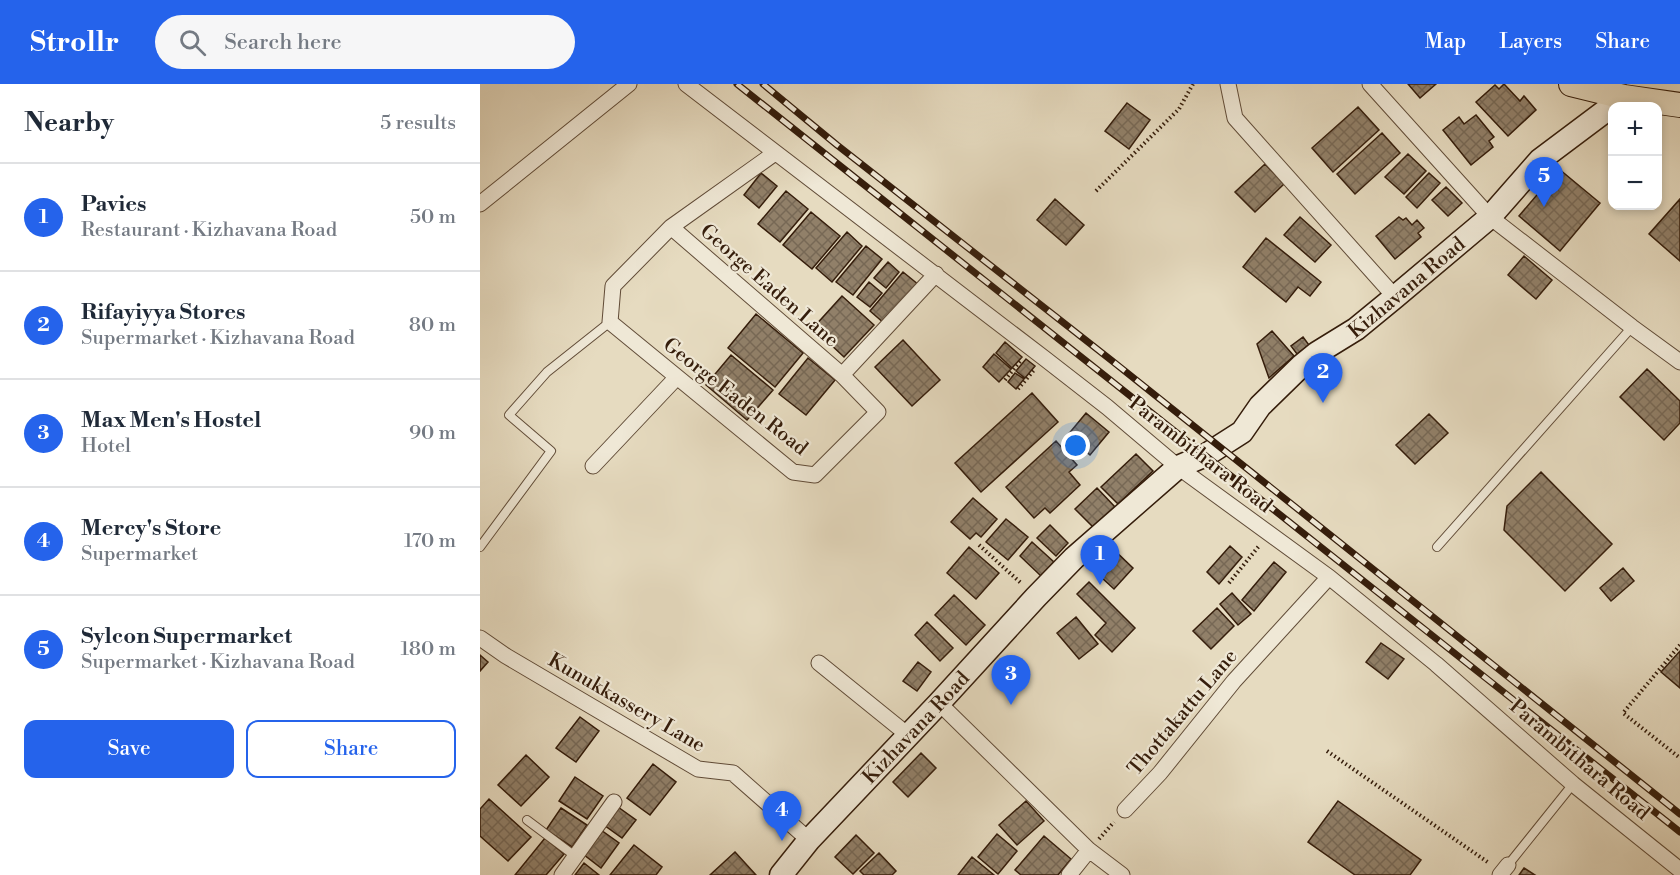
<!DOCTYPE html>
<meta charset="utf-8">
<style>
:root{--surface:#fff;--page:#f6f6f7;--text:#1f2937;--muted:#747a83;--line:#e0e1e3;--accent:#2563eb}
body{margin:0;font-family:"Libre Bodoni",serif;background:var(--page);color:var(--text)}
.controls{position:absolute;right:18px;top:18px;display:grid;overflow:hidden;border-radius:12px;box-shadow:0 3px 9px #0003}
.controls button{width:54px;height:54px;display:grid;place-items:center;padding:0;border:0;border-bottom:2px solid var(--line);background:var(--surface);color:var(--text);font:30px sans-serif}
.you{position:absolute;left:596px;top:362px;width:21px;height:21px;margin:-15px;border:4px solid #fff;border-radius:50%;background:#1a73e8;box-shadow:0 0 0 9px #1a73e833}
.badge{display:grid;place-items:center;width:39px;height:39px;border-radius:50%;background:var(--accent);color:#fff;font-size:20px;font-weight:700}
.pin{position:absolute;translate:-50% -50px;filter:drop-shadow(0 2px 3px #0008)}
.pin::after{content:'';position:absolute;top:32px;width:21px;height:18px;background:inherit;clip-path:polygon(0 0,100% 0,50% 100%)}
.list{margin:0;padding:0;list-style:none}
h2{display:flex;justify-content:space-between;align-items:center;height:78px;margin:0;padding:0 24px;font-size:26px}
h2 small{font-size:20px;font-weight:400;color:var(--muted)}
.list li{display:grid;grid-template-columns:39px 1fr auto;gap:18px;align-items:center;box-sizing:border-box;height:108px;padding:0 24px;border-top:2px solid var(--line)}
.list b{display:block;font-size:22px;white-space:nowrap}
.list p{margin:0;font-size:20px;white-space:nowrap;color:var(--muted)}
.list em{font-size:20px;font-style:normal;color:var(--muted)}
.actions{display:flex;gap:12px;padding:18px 24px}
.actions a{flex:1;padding:14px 0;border:2px solid var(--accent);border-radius:12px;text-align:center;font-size:21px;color:var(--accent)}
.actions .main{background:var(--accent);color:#fff}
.icon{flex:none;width:33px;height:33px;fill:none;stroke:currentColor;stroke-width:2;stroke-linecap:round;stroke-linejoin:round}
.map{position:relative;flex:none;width:1200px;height:791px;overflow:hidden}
header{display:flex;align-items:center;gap:36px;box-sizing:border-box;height:84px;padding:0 30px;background:var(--accent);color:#fff}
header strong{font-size:28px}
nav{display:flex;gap:33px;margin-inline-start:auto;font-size:21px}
.search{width:420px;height:54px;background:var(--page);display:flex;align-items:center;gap:15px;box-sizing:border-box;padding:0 21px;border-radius:33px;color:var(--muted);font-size:22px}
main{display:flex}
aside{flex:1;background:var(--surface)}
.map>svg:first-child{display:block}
.building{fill:url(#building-cross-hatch);stroke:#351d0b;stroke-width:1.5}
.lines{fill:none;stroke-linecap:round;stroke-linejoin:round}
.lane-casing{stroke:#614c38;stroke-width:10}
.street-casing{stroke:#614c38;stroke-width:17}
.secondary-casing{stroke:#351d0b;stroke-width:25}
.primary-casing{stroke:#351d0b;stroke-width:26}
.path{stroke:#351d0b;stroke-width:4;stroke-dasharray:1.5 3;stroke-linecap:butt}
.lane{stroke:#efe8d6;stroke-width:8}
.street{stroke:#efe8d6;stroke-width:15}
.secondary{stroke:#efe8d6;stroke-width:22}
.primary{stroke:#e6dbc0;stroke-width:24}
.rail-casing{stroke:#351d0b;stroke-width:7}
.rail{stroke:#efe8d6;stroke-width:4.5;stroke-dasharray:14;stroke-linecap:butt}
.labels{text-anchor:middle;stroke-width:4.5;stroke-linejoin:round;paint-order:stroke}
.street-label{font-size:20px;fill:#351d0b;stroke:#efe8d6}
</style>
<header>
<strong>Strollr</strong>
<div class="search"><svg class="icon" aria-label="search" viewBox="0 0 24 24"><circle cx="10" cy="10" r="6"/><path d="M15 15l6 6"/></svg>Search here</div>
<nav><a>Map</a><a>Layers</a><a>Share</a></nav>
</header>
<main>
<aside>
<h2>Nearby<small>5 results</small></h2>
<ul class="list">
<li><span class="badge">1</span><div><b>Pavies</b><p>Restaurant · Kizhavana Road</p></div><em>50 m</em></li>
<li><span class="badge">2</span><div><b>Rifayiyya Stores</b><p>Supermarket · Kizhavana Road</p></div><em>80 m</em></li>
<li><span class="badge">3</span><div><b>Max Men's Hostel</b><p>Hotel</p></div><em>90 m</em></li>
<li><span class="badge">4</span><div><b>Mercy's Store</b><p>Supermarket</p></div><em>170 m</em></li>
<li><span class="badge">5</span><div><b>Sylcon Supermarket</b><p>Supermarket · Kizhavana Road</p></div><em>180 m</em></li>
</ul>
<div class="actions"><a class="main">Save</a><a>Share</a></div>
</aside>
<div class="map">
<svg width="1200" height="791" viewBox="0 0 1200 791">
<defs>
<pattern id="building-cross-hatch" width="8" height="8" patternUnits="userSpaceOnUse" patternTransform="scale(1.5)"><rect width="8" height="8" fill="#918069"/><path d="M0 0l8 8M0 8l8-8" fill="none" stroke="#776855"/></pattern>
</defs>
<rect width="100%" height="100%" fill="#e6dbc0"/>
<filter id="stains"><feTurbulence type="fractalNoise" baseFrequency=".00333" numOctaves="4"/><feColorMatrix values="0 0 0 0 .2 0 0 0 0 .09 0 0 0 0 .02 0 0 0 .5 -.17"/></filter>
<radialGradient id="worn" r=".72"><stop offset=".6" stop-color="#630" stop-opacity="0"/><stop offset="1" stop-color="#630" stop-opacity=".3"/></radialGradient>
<!-- building -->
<path class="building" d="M928,0h28l-16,14z
M1024,0l16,17 4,-5 12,14 -28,26 -32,-34 19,-17 4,4z
M647,19l23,17 -21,29 -24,-18z
M878,23l21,23 -46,42 -21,-24z
M996,31l18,22 -5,4 4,6 -22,18 -28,-35 16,-13 5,7z
M902,49l18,20 -45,41 -18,-20z
M928,70l18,17 -22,23 -19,-17z
M785,80l19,20 -29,28 -20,-20z
M1079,85l41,34 -40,48 -41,-35z
M281,89l16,13 -18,22 -15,-13z
M949,89l11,10 -23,25 -11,-11z
M966,103l16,16 -14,13 -16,-16z
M306,107l22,18 -28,33 -22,-18z
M575,115l29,26 -18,20 -29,-25z
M1200,115v62l-31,-27z
M331,128l29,24 -28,33 -29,-24z
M820,133l31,28 -16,17 -31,-27z
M919,133l4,3 3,-2 6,7 5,-5 7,8 -6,5 3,4 -26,22 -19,-23z
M367,148l15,14 -30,36 -16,-14z
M786,154l55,44 -11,14 -12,-9 -12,15 -43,-35z
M386,162l16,13 -29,36 -17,-13z
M1044,172l28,24 -16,19 -28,-24z
M408,178l11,10 -13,16 -12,-10z
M423,188l16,13 -34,39 -15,-13z
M389,198l13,11 -12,14 -13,-10z
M362,212l32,29 -30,32 -31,-29z
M276,230l47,39 -28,34 -47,-39z
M792,247l22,25 -25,22 -12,-34z
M823,253l6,8 -12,9 -6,-8z
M423,256l37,40 -28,26 -37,-39z
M525,258l17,15 -10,11 -16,-15z
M514,270l17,15 -12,13 -16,-15z
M251,271l42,35 -26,30 -41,-35z
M328,274l27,22 -29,35 -27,-21z
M546,275l9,7 -10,12 -9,-7z
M1167,285l33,32v22l-16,17 -44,-43z
M535,289l9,6 -8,10 -8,-7z
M552,309l26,29 -77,70 -26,-29z
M606,329l23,19 -19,23 -23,-19z
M949,330l19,19 -33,31 -19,-19z
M576,357l21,24 -8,7 11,13 -30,28 -5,-5 -11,10 -28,-31z
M656,370l17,17 -35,33 -17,-17z
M1061,388l71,72 -47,47 -61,-61 3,-24z
M617,404l18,19 -22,20 -18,-18z
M493,414l24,21 -16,18 -5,-4 -6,6 -19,-17z
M526,435l22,18 -20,23 -22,-18z
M570,441l18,18 -12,13 -19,-18z
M552,458l22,20 -13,14 -21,-20z
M629,461l24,23 -19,21 -25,-23z
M750,462l12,11 -23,27 -12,-12z
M489,463l30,26 -23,26 -29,-26z
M794,478l12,10 -32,39 -12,-11z
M1143,484l11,13 -23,20 -11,-13z
M609,498l46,46 -23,24 -17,-17 11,-12 -29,-29z
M752,509l19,21 -13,11 -18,-21z
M474,511l31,30 -19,20 -31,-30z
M737,524l17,18 -23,23 -18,-18z
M596,533l22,27 -19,15 -22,-26z
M447,538l26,26 -13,13 -25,-26z
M901,559l23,16 -16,20 -22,-17z
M1200,567v37l-19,-16z
M0,571l8,7 -8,9z
M438,578l13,10 -14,19 -14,-10z
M100,633l19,14 -23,31 -20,-14z
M441,669l15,15 -28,29 -15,-15z
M46,671l23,22 -28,29 -23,-21z
M173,680l23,18 -26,33 -23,-17z
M95,693l28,19 -16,23 -28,-18z
M9,715l42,38 -23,24 -28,-25v-27z
M546,717l18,20 -27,24 -18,-20z
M858,717l83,59 -11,15h-55l-47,-33z
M138,723l18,13 -14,18 -18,-13z
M81,724l26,17 -15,22 -26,-17z
M121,746l18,13 -18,25 -18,-14z
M517,750l20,17 -19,23 -20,-17z
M376,751l18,18 -21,21 -18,-17z
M564,752l27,23 -13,16h-37l-6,-5z
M65,754l19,16 -18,21h-31z
M154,761l28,22 -6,8h-46z
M255,768l21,23h-46z
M399,769l17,18 -4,4h-28l-4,-4z
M492,773l22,18h-36z
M104,779l15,12h-24z
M1044,784l11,7h-16z"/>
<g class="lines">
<!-- lane casing -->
<g class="lane-casing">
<path id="lane" d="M0,463l71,-96 -42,-36 38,-43 63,-50
M957,463l195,-220
M47,736l48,36
M1028,781l65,-81"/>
</g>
<!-- street casing -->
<g class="street-casing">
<path id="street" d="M206,0l358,274 63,49 71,60 151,110 107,87 137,120 107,86
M748,0l7,34 160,179
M890,0l120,133 142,110 48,35
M0,120l149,-120
M191,143l171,148 36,37 -63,63 -22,-3 -183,-150 3,-36 58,-59 104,-74
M362,291l94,-101
M113,382l84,-89
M0,554l26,18 192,113 35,4 76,67
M339,579l89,72
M459,619l150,147 33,25
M645,726l35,-37 74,-92 95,-104
M82,791l52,-73
M589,791l20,-25
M1020,791l8,-10"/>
</g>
<!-- secondary casing -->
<g class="secondary-casing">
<g id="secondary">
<path id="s1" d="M301,791l28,-35 130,-137 97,-106 38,-39 104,-91 28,-12 36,-23 18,-26 41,-40 16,-13 39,-24 39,-32 95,-80 50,-57 84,-63"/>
</g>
</g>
<!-- primary casing -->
<g class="primary-casing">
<path id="primary" d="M1091,0l53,13 56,8"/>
</g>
<!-- path -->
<path class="path" d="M616,107l83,-82 14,-25
M525,296l16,-20
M538,305l16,-19
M499,461l43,39
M749,499l30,-37
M1200,561l-57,68 57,45
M847,667l162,112
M619,755l15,-17"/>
<!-- lane -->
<use href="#lane" class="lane"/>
<!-- street -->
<use href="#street" class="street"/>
<!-- secondary -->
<use href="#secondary" class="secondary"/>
<!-- primary -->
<use href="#primary" class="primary"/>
<!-- rail casing -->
<g class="rail-casing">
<path id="rail" d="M257,0l943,748
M283,0l74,61 274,215 569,454"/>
</g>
<!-- rail -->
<use href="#rail" class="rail"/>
</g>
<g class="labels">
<!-- street labels -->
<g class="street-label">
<text transform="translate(290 201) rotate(41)" y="7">George Eaden Lane</text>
<text dy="7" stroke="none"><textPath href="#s1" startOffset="864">Kizhavana Road</textPath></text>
<text transform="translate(256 312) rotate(38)" y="7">George Eaden Road</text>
<text transform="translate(721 370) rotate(38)" y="7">Parambithara Road</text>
<text transform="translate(147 618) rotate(30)" y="7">Kunukkassery Lane</text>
<text transform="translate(702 628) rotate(-50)" y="7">Thottakattu Lane</text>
<text dy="7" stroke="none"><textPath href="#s1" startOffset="200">Kizhavana Road</textPath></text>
<text transform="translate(1100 675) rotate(40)" y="7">Parambithara Road</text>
</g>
</g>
<rect width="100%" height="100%" filter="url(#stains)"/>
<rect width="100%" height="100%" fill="url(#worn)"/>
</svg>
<div class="controls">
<button>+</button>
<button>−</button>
</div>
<div class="you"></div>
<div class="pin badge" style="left:620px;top:501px">1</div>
<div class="pin badge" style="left:843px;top:319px">2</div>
<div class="pin badge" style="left:531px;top:621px">3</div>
<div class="pin badge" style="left:302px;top:757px">4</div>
<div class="pin badge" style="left:1064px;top:123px">5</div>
</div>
</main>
